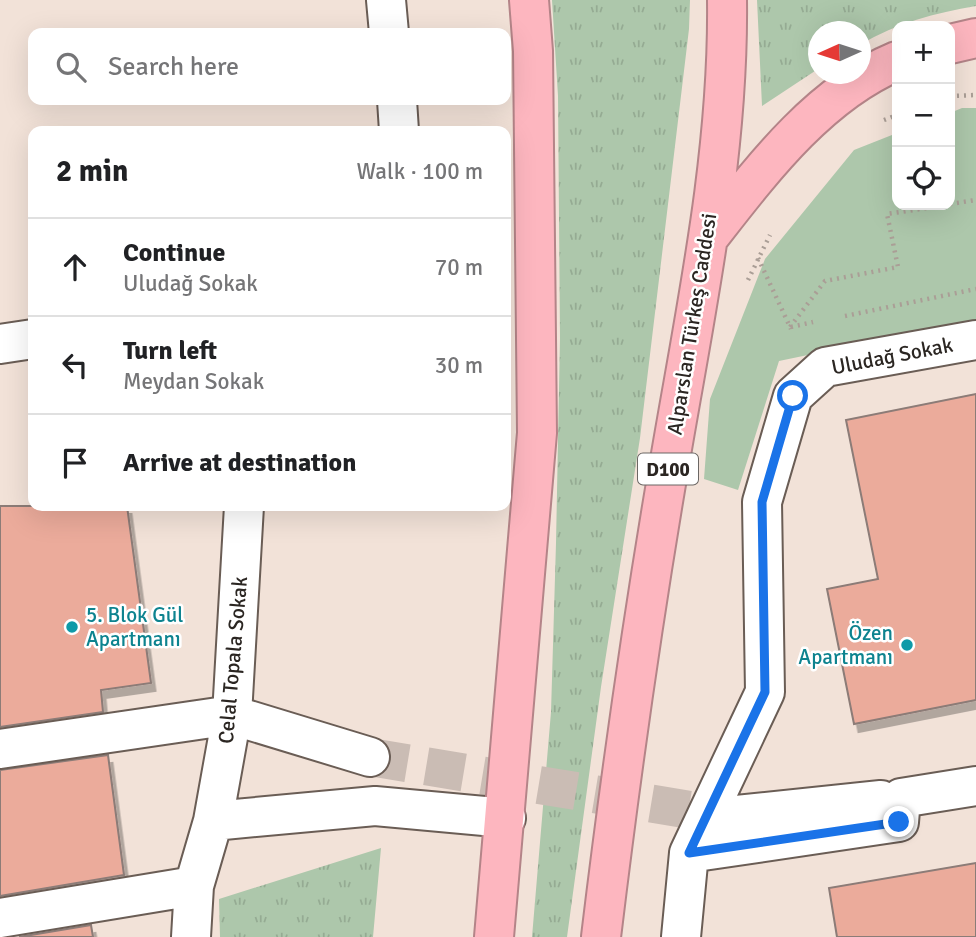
<!DOCTYPE html>
<meta charset="utf-8">
<style>
:root{--surface:#fff;--page:#f2f2f2;--text:#202124;--muted:#757577;--line:#e0e0e0}
body{margin:0;font-family:Signika,sans-serif;background:var(--page);color:var(--text)}
.controls{position:absolute;right:21px;top:21px;display:grid;overflow:hidden;border-radius:14px;box-shadow:0 7px 28px #0002}
.controls button{width:63px;height:63px;display:grid;place-items:center;padding:0;border:0;border-bottom:2px solid var(--line);background:var(--surface);color:var(--text);font:35px sans-serif}
.compass{position:absolute;left:808px;top:21px;width:63px;height:63px;border-radius:50%;background:var(--surface);box-shadow:0 7px 28px #0002;rotate:267deg}
.stop{position:absolute;width:21px;height:21px;margin:-16px;border:5px solid #1a73e8;border-radius:50%;background:#fff}
.stop.end{background:#1a73e8;border-color:#fff;box-shadow:0 2px 7px #0008}
.list{margin:0;padding:0;list-style:none}
h2{display:flex;justify-content:space-between;align-items:center;height:91px;margin:0;padding:0 28px;font-size:30px}
h2 small{font-size:23px;font-weight:400;color:var(--muted)}
.list li{display:grid;grid-template-columns:46px 1fr auto;gap:21px;align-items:center;box-sizing:border-box;height:98px;padding:0 28px;border-top:2px solid var(--line)}
.list b{display:block;font-size:26px;white-space:nowrap}
.list p{margin:0;font-size:23px;white-space:nowrap;color:var(--muted)}
.list em{font-size:23px;font-style:normal;color:var(--muted)}
.icon{flex:none;width:38px;height:38px;fill:none;stroke:currentColor;stroke-width:2;stroke-linecap:round;stroke-linejoin:round}
.map{position:relative;flex:none;width:976px;height:937px;overflow:hidden}
.search{position:absolute;background:var(--surface);box-shadow:0 7px 28px #0002;left:28px;top:28px;width:483px;height:77px;display:flex;align-items:center;gap:18px;box-sizing:border-box;padding:0 24px;border-radius:14px;color:var(--muted);font-size:26px}
.panel{position:absolute;background:var(--surface);box-shadow:0 7px 28px #0002;left:28px;top:126px;width:483px;height:385px;border-radius:14px}
.map>svg:first-child{display:block}
.grass{fill:url(#grass-tufts)}
.park{fill:#adc7ab}
.building{fill:#ebab9b;stroke:#8c7b77;stroke-width:2;filter:url(#shadow)}
.lines{fill:none;stroke-linecap:round;stroke-linejoin:round}
.minor-tunnel{stroke:#cabcb4;stroke-width:38;stroke-dasharray:38 19;stroke-linecap:butt}
.minor-casing{stroke:#6a5d55;stroke-width:42}
.highway-casing{stroke:#b48488;stroke-width:42}
.path{stroke:#aa9e96;stroke-width:4.5;stroke-dasharray:2 5;stroke-linecap:butt}
.minor{stroke:#fff;stroke-width:38}
.highway{stroke:#fdb6bf;stroke-width:38}
.route{stroke:#1a73e8;stroke-width:9}
.culture-dot{fill:#0f9aa8;stroke:#fff;stroke-width:2.5}
.labels{text-anchor:middle;stroke-width:5;stroke-linejoin:round;paint-order:stroke}
.shield{fill:#fff;stroke:#6b6764;stroke-width:2}
.shield-label{font-size:19px;font-weight:bold;fill:#2b2622}
.street-label{font-size:21px;fill:#2b2622;stroke:#fff}
.culture-label{font-size:21px;fill:#0d838f;stroke:#fff;text-anchor:start}
</style>
<div class="map">
<svg width="976" height="937" viewBox="0 0 976 937">
<defs>
<pattern id="grass-tufts" width="24" height="20" patternUnits="userSpaceOnUse" patternTransform="scale(1.75)"><rect width="24" height="20" fill="#adc7ab"/><path d="M3 7l-1-3M5 7V3M7 7l1-3M15 17l-1-3M17 17v-4M19 17l1-3" fill="none" stroke="#95ab93"/></pattern>
<filter id="shadow"><feDropShadow dx="4.5" dy="8" stdDeviation="0" flood-color="#0004"/></filter>
</defs>
<rect width="100%" height="100%" fill="#f2e2d8"/>
<!-- grass -->
<path class="grass" d="M552,0h138l-1,29 -49,409 -39,249 -34,250h-35l19,-225 5,-169 4,-205 -2,-242z
M757,0h219v6c-41,7 -79,17 -115,38l-1,-12h-42v37l-56,37z
M381,848l-8,89h-153l-1,-38z"/>
<!-- park -->
<path class="park" d="M962,108h14v212l-197,41 -41,129 -34,-11 6,-80 55,-140 89,-109 43,-17v72h53v-92z"/>
<!-- building -->
<path class="building" d="M976,394v306l-122,24 -27,-135 51,-10 -32,-159z
M0,506h127l24,177 -50,7 2,22 -103,15z
M108,755l16,120 -124,21v-126z
M976,863v74h-139l-8,-49z
M91,925l2,12h-74z"/>
<g class="lines">
<!-- minor-tunnel -->
<path class="minor-tunnel" d="M370,757l357,59"/>
<!-- minor casing -->
<g class="minor-casing">
<path id="minor" d="M386,0l3,33
M397,100l2,31
M0,344l33,-5
M0,749l232,-34 138,42
M727,816l154,-16
M213,821l162,-15 131,12
M689,853l210,-31 2,-24 75,-12
M0,918l194,-32
M191,937l3,-51 19,-65 19,-106 12,-209
M681,937l8,-84 76,-161 -3,-190 31,-106 32,-29 151,-27"/>
</g>
<!-- highway casing -->
<g class="highway-casing">
<path id="highway" d="M950,44l26,-6
M709,237c51,-65 109,-143 188,-176
M494,937l43,-504 -4,-382 -4,-51
M601,937c19,-157 41,-314 68,-471 26,-154 60,-309 58,-466"/>
</g>
<!-- path -->
<path class="path" d="M950,96l26,-1
M884,120l13,-5
M950,204l26,-4
M758,258l33,71
M748,280l22,-45
M845,316l131,-27
M790,327l35,-46 73,-14 -11,-53 60,-9
M791,327l22,-5"/>
<!-- minor -->
<use href="#minor" class="minor"/>
<!-- highway -->
<use href="#highway" class="highway"/>
</g>
<g class="lines">
<!-- route -->
<path class="route" d="M793,396l-31,106 3,190 -76,161 210,-31"/>
</g>
<!-- markers -->
<g class="culture-dot">
<circle cx="72" cy="627" r="7"/>
<circle cx="907" cy="645" r="7"/>
</g>
<g class="labels">
<!-- shield labels -->
<rect class="shield" x="638" y="453.5" width="60" height="31" rx="5"/>
<g class="shield-label">
<text x="668" y="476">D100</text>
</g>
<!-- street labels -->
<g class="street-label">
<text transform="translate(692 324) rotate(-81)" y="7">Alparslan Türkeş Caddesi</text>
<text transform="translate(892 356) rotate(-11)" y="7">Uludağ Sokak</text>
<text transform="translate(233 660) rotate(-85)" y="7">Celal Topala Sokak</text>
</g>
<!-- culture labels -->
<g class="culture-label">
<text x="86" y="622">5. Blok Gül<tspan x="86" dy="24">Apartmanı</tspan></text>
<text x="893" y="640" text-anchor="end">Özen<tspan x="893" dy="24">Apartmanı</tspan></text>
</g>
</g>
</svg>
<div class="controls">
<button>+</button>
<button>−</button>
<button><svg class="icon" aria-label="locate" viewBox="0 0 24 24"><circle cx="12" cy="12" r="6"/><path d="M12 2v4M12 18v4M2 12h4M18 12h4"/></svg></button>
</div>
<svg class="compass" viewBox="-18 -18 36 36"><path d="M0-13l5 13h-10z" fill="#e53935"/><path d="M0 13l5-13h-10z" fill="#757577"/></svg>
<div class="stop" style="left:793px;top:396px"></div>
<div class="stop end" style="left:899px;top:822px"></div>
<div class="search"><svg class="icon" aria-label="search" viewBox="0 0 24 24"><circle cx="10" cy="10" r="6"/><path d="M15 15l6 6"/></svg>Search here</div>
<section class="panel">
<h2>2 min<small>Walk · 100 m</small></h2>
<ul class="list">
<li><svg class="icon" aria-label="ahead" viewBox="0 0 24 24"><path d="M12 20V5M6 11l6-6 6 6"/></svg><div><b>Continue</b><p>Uludağ Sokak</p></div><em>70 m</em></li>
<li><svg class="icon" aria-label="left" viewBox="0 0 24 24"><path d="M17 20v-9H6M10 6l-5 5 5 5"/></svg><div><b>Turn left</b><p>Meydan Sokak</p></div><em>30 m</em></li>
<li><svg class="icon" aria-label="arrive" viewBox="0 0 24 24"><path d="M6 21V4h12l-3 4 3 4H6"/></svg><div><b>Arrive at destination</b></div></li>
</ul>
</section>
</div>
